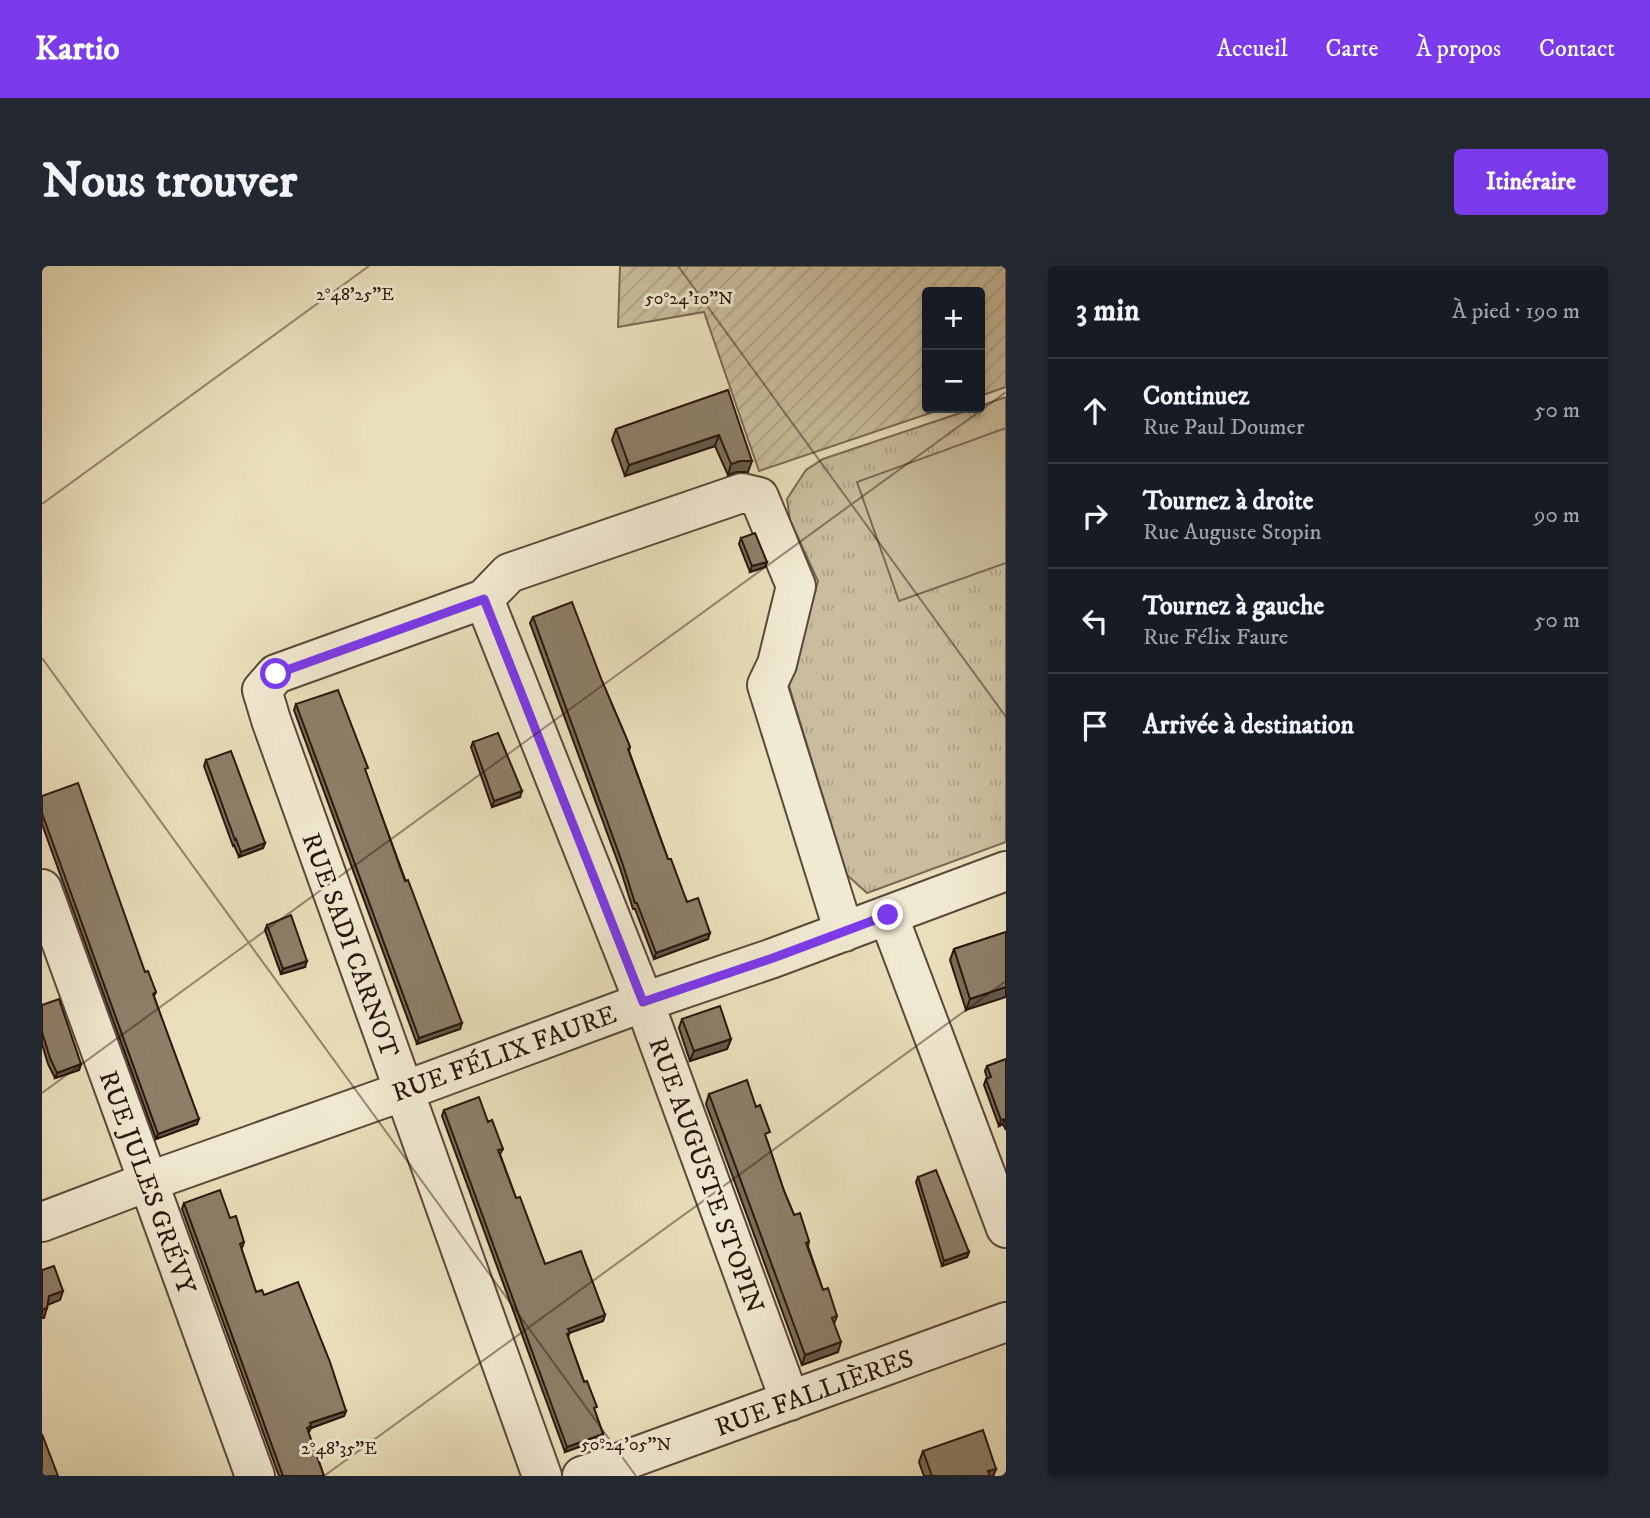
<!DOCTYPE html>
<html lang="fr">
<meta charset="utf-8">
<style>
:root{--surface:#171b24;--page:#242831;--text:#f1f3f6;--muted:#9ea1a6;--line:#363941;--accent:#7c3aed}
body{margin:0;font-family:"IM FELL DW Pica",serif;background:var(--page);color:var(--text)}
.controls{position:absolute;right:21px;top:21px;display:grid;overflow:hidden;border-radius:7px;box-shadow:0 4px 10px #0003}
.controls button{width:63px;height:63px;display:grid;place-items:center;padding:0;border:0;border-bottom:2px solid var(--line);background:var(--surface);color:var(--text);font:35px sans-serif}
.stop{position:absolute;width:21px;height:21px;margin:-16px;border:5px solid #7c3aed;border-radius:50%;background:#fff}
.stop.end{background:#7c3aed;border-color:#fff;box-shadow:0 2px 7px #0008}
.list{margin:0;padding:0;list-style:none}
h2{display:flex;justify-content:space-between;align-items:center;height:91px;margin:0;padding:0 28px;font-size:30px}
h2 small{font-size:23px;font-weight:400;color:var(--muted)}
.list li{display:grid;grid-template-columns:46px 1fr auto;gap:21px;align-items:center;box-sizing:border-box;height:105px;padding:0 28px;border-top:2px solid var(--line)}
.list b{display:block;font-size:26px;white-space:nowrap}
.list p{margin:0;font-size:23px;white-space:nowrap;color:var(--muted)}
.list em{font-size:23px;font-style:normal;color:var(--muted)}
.icon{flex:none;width:38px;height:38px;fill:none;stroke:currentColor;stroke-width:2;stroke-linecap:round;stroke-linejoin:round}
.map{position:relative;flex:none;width:964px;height:1210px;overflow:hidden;border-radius:7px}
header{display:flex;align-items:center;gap:42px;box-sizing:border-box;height:98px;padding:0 35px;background:var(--accent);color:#fff}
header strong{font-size:33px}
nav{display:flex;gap:38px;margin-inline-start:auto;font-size:24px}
.intro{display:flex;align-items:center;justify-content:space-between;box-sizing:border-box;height:168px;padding:0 42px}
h1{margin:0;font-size:49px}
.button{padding:18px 32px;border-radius:7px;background:var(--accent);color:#fff;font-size:24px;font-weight:700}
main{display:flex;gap:42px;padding:0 42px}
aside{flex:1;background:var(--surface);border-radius:7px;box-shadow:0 4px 10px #0003}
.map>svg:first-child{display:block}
.grass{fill:url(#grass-tufts);stroke:#7a6a56;stroke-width:2}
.garden{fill:url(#garden-furrows);stroke:#7a6a56;stroke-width:2}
.pitch{fill:#c9bd9d;stroke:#7a6a56;stroke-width:2}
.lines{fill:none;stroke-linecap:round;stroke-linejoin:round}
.minor-casing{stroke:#5a483a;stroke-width:42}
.minor{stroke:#f1ead2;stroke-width:38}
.wall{fill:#796d59;stroke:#2a160f;stroke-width:2}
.shaded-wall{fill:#635949;stroke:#2a160f;stroke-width:2}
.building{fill:#8d7f68;stroke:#2a160f;stroke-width:2}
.route{stroke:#7c3aed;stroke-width:9}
.ticks{fill:none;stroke:#2a160f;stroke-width:2;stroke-opacity:0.45}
.labels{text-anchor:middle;stroke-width:6;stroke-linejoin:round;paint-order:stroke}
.street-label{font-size:26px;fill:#2a160f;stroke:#f1ead2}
.ticks-label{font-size:18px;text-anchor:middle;fill:#2a160f;stroke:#f1ead2;stroke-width:6;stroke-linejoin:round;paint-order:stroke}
</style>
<header>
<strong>Kartio</strong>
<nav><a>Accueil</a><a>Carte</a><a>À propos</a><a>Contact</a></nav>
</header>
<div class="intro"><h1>Nous trouver</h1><a class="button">Itinéraire</a></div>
<main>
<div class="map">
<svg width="964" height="1210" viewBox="0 0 964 1210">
<defs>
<pattern id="grass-tufts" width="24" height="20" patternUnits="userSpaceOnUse" patternTransform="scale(1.75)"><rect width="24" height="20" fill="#c9bd9d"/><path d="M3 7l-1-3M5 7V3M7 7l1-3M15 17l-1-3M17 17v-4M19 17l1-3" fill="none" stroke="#ada286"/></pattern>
<pattern id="garden-furrows" width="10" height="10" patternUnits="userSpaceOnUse" patternTransform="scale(1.75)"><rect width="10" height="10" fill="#c9bd9d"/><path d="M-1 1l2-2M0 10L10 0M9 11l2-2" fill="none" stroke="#ada286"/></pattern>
</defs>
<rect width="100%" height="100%" fill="#e9dfba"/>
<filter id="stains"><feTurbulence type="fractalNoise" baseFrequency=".00286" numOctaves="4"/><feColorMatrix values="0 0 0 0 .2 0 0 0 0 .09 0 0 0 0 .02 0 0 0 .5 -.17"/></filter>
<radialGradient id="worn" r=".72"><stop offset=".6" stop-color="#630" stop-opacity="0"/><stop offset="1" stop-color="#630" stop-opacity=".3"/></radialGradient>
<!-- grass -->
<path class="grass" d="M964,131v445l-139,51 -20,-18 -58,-189 29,-105 -28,-61 -3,-21 19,-29 17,-11 152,-51h5v-2z"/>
<!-- garden -->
<path class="garden" d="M578,0h386v121l-26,9v-104h-53v116h18l-186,63 -55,-159 -86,15z"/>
<!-- pitch -->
<path class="pitch" d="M964,162v135l-107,38 -42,-119z"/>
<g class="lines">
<!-- minor casing -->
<g class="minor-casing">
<path id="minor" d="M442,333l160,403 146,399
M0,623l213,587
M846,649l118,313
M0,956l105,-40 257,-91 240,-89 129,-44 233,-87
M500,1210l-271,-756 -9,-30 14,-16 208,-75 25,-26 233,-80 17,4 37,89 -19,78 -10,21 77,247
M540,1210l424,-154"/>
</g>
<!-- minor -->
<use href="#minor" class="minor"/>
</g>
<!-- wall -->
<path class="wall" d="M686,124l20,82h-12l-8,3 -13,-29 -90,30 -13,-36 4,-11z
M699,272l26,24 -2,5 -15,5 -11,-28z
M491,351l69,64 28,66 -1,4 39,108 19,43 21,37 -54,20 -19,-50h-2l-13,-41 -90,-245z
M254,438l70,69 94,256 -43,15 -123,-334z
M431,476l47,55 -28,10 -21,-60z
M164,494l59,83 -2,5 -24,9 -5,-12 -1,1 -29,-80z
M0,530l114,196 -2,4 43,128 -41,15 -114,-315z
M225,659l38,42 -24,7 -16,-44z
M964,666l-40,78 -16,-50 4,-11z
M0,739l39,59 -2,6 -24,8 -7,-14 -6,-20z
M640,753l49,20 -4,10 -37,12 -11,-33z
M964,793v71l-3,-6 -4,2 -15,-41 2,-6 1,-1 -2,-7 2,-5z
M667,828l58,46 17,51 10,24 15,26 -1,5 15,44 14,26 -3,8 4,28 -36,13 -96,-261z
M402,844l44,12 15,27 -3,5 16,44 29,66 60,51 -2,6 -34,12 -1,4 35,97 -2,5 -36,13 -123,-336z
M876,911l51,75 -2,5 -25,9 -26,-84z
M142,937l60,39 -2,6h-1l15,44 8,3 82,116 -2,5 -33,12 -3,4 16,44h-45l-97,-267z
M881,1185l73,18 -3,7h-69l-5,-14z"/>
<!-- shaded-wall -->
<path class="shaded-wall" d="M677,169l-4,11 -90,30 4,-11z
M698,195h12l-4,11h-12l-8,3 3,-11z
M725,296l-2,5 -15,5 2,-6z
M480,525l-2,6 -28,10 2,-6z
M223,577l-2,5 -24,9 2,-5z
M668,667l-2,6 -54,20 2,-6z
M265,695l-2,6 -24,7 2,-5z
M964,721v10l-40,13 4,-11z
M420,757l-2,6 -43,15 2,-6z
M689,773l-4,10 -37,12 4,-10z
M39,798l-2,6 -24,8 2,-5z
M157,853l-2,5 -41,15 2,-5z
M963,853l-2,5 -4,2 2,-6z
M927,986l-2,5 -25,9 2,-5z
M21,1025l-3,9 -15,6 4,-10z
M5,1042l-3,10h-2v-8z
M563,1049l-2,6 -34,12 -1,5 -3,1 3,-10z
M799,1076l-3,10 -36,13 3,-10z
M304,1145l-2,5 -33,12 -2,4 -4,2 5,-11z
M561,1168l-2,5 -36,13 2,-5z
M954,1203l-3,7h-6l1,-5z"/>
<!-- building -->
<path class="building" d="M686,124l24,71h-12l-9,3 -12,-29 -90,30 -13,-36z
M713,267l12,29 -15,4 -11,-28z
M530,336l30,79 24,56 4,10 -2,2 40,110h3l16,43 11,-4 12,35 -54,20 -19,-50h-2l-13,-41 -89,-245z
M296,424l30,78 -3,1 40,112 3,-1 54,143 -43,15 -123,-334z
M456,467l24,58 -28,10 -21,-59z
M189,485l34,92 -24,9 -5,-13 -1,1 -29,-80z
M36,517l67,189 3,-1 8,21 -3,2 46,125 -41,15 -116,-321v-17z
M249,649l16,46 -24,8 -16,-44z
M964,666v55l-36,12 -16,-50z
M17,733l22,65 -24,9 -7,-15 -8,-26v-27z
M678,740l11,33 -37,12 -12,-32z
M964,793v61l-1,-1 -4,1 -15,-41 5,-2 -4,-11z
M705,814l9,27 4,-2 10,27 -5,2 19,57 10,24 6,-2 9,28 -3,2 17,47 5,-2 9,28 -5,2 9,24 -36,13 -96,-261z
M437,831l9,25 4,-2 11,29 -5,1 18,48 4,-1 25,67 36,-13 24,64 -37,14 2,4 -3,1 17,48 3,-1 10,26 -3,1 9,26 -36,13 -123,-337z
M894,904l33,82 -25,9 -26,-84z
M178,924l10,28 6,-2 8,26 -4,2 16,48 6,-2 2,5 34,-13 32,80 16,49 -36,12 1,3 -4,2 17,48h-41l-99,-273z
M12,1000l9,25 -14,5 -2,12 -5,2v-40z
M941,1164l13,39 -8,2 2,5h-58l-9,-25z
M0,1168l16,42h-16z"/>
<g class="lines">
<!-- route -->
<path class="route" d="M234,408l208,-75 159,403 130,-44 115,-43"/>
</g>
<!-- ticks -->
<path class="ticks" d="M636,0l328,451M0,238l327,-238M0,392l594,818M0,827l964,-701M282,1210l682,-495"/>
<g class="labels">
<!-- street labels -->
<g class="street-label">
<text transform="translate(309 679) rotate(70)" y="9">RUE SADI CARNOT</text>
<text transform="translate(462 787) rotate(-20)" y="9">RUE FÉLIX FAURE</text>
<text transform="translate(665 909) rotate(70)" y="9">RUE AUGUSTE STOPIN</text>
<text transform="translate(106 916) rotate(70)" y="9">RUE JULES GRÉVY</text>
<text transform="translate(772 1126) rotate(-20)" y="9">RUE FALLIÈRES</text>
</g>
</g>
<g class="ticks-label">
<text x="313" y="34">2°48'25"E</text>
<text x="647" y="38">50°24'10"N</text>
<text x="584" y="1184">50°24'05"N</text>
<text x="297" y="1188">2°48'35"E</text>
</g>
<rect width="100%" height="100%" filter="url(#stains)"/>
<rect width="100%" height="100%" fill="url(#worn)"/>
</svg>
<div class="controls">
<button>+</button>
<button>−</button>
</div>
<div class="stop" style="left:234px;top:408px"></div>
<div class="stop end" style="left:846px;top:649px"></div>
</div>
<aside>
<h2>3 min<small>À pied · 190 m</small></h2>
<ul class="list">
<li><svg class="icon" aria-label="ahead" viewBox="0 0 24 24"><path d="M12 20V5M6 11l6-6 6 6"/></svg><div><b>Continuez</b><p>Rue Paul Doumer</p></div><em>50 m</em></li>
<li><svg class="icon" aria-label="right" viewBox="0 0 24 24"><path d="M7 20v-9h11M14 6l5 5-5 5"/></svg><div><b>Tournez à droite</b><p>Rue Auguste Stopin</p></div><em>90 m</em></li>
<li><svg class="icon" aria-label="left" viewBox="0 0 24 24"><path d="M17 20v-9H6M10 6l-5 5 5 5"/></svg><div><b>Tournez à gauche</b><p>Rue Félix Faure</p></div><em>50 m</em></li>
<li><svg class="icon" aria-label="arrive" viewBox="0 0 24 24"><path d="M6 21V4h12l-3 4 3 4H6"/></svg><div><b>Arrivée à destination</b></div></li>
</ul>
</aside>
</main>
